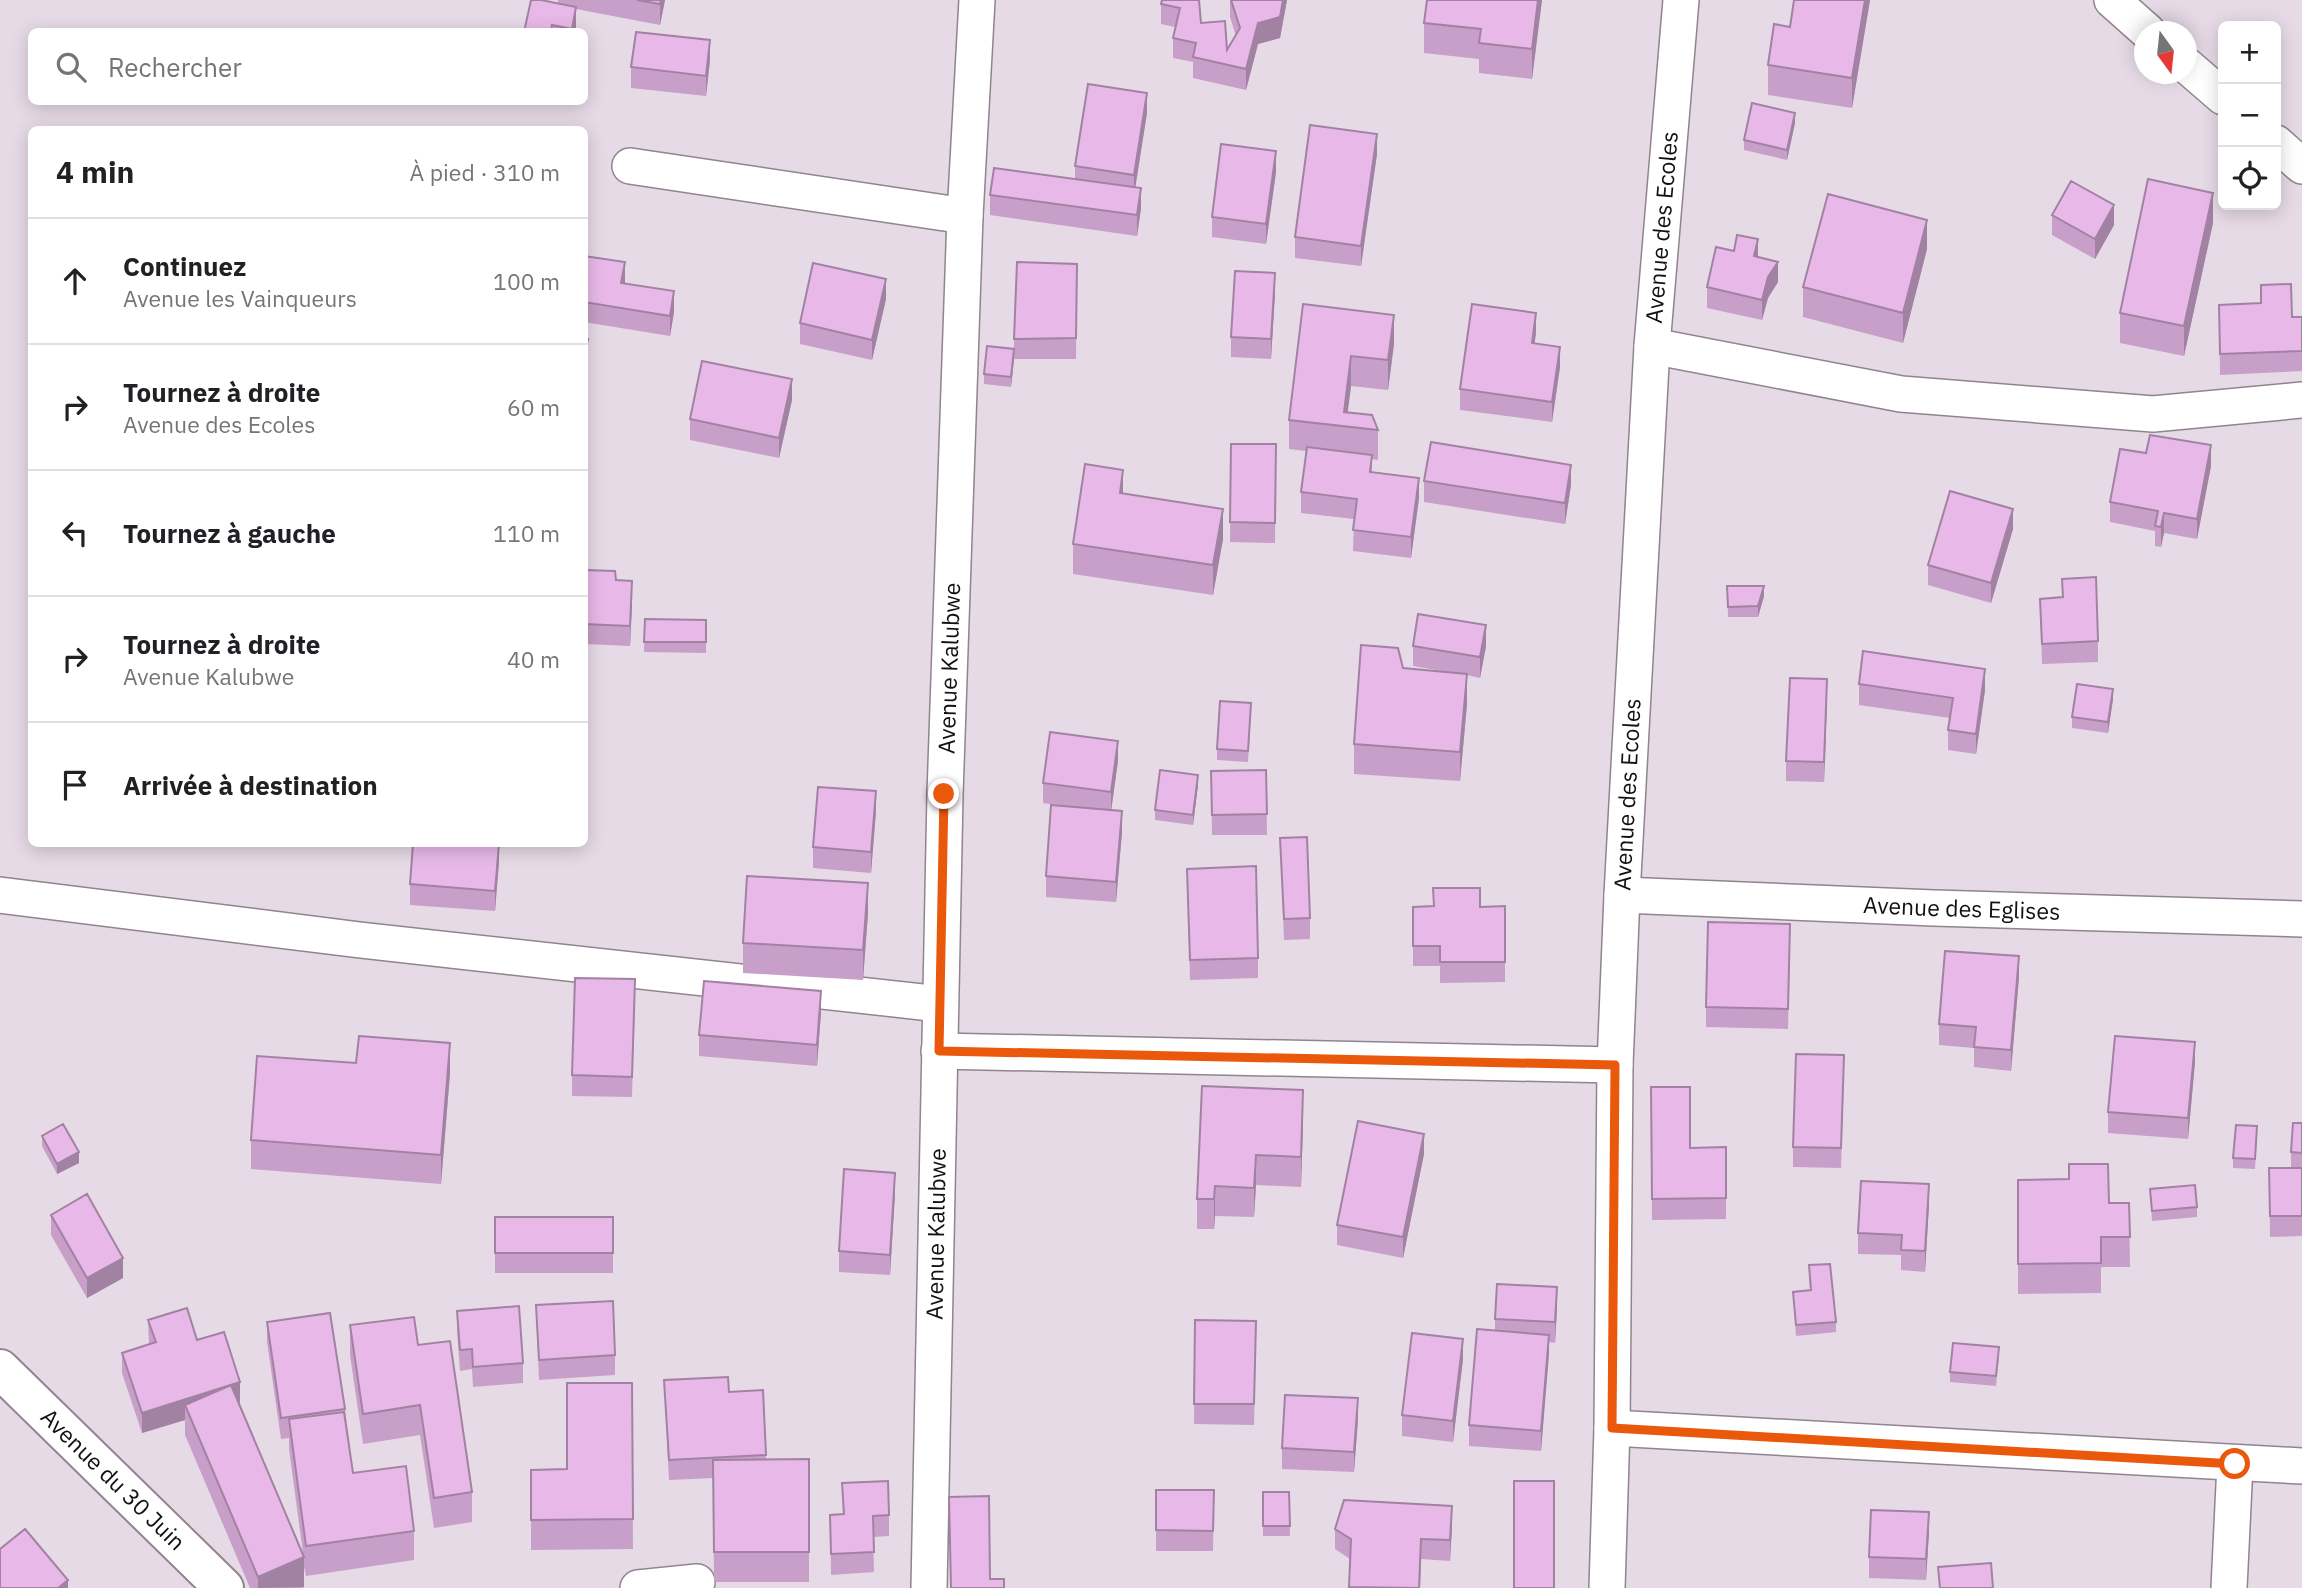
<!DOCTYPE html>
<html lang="fr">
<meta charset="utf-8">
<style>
:root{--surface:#fff;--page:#f2f2f2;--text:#202124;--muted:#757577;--line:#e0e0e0}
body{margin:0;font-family:"IBM Plex Sans",sans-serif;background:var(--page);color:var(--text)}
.controls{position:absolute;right:21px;top:21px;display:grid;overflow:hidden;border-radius:10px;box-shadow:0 4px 18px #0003}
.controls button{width:63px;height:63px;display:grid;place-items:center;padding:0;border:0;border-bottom:2px solid var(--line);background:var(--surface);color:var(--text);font:35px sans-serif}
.compass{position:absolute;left:2134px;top:21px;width:63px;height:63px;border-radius:50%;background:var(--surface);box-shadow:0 4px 18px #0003;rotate:165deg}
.stop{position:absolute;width:21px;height:21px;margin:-16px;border:5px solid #ea580c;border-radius:50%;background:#fff}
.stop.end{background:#ea580c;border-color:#fff;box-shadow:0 2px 7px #0008}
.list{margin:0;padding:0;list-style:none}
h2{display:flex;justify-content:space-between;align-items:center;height:91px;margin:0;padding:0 28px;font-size:30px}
h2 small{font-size:23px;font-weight:400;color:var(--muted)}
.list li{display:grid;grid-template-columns:46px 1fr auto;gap:21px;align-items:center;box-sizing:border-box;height:126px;padding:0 28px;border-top:2px solid var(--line)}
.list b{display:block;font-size:26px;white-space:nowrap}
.list p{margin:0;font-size:23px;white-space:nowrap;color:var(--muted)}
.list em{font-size:23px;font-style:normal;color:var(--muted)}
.icon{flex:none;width:38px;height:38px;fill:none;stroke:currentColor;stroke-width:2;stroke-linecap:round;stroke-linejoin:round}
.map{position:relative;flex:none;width:2302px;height:1588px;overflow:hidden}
.search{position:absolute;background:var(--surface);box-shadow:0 4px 18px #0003;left:28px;top:28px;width:560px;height:77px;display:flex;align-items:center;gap:18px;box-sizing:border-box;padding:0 24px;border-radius:10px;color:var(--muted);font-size:26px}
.panel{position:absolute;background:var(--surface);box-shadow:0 4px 18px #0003;left:28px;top:126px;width:560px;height:721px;border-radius:10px}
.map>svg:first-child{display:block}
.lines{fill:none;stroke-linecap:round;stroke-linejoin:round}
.minor-casing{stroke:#90848f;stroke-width:38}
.tertiary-casing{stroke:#90848f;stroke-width:42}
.minor{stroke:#fff;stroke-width:35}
.tertiary{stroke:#fff;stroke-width:38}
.wall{fill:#c89fc8}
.shaded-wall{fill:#a282a2}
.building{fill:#e8b9e8;stroke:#a282a2;stroke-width:2}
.route{stroke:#ea580c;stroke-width:9}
.labels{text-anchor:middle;stroke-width:5;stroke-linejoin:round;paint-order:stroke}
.street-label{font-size:23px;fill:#130f13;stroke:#fff}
</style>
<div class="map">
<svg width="2302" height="1588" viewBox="0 0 2302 1588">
<rect width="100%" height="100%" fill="#e7dae7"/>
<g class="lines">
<!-- minor casing -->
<g class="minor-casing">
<g id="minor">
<path d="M2112,0l36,32"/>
<path d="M2186,65l37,32"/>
<path d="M2276,143l26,23"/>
<path d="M630,166l335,50"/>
<path d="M1652,346l249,48 252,20 149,-14"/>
<path d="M0,895l360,45 580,64"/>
<path id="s1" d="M1622,895l312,13 368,11"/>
<path d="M939,1051l676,14"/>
<path d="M1612,1428l690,38"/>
<path d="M638,1588l59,-6"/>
<path id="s2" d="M929,1588l16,-794 20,-578 12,-216"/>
<path id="s3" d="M1607,1588l5,-160 3,-363 7,-170 30,-549 29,-346"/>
<path d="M2229,1588l6,-124"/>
</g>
</g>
<!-- tertiary casing -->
<g class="tertiary-casing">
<g id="tertiary">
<path id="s4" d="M0,1369l224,219"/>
</g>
</g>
<!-- minor -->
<use href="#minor" class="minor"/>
<!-- tertiary -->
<use href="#tertiary" class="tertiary"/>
</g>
<!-- wall -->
<path class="wall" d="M558,0h107l-5,25 -84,-16v23h-52l34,-29z
M1199,0l2,23 26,27 9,-14 -6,-19v-17h57l-7,38 -22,6 -12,46 -53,-12v-16l-20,-4v-20l2,-11 -14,-3v-20z
M1542,0l-10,79 -53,-6v-14l-55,-6v-30z
M1870,0l-18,108 -84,-13v-30l22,-38z
M710,60l-4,36 -75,-8v-21z
M1147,113l-12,74 6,21 -4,28 -147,-21v-20l85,-16v-13z
M1795,123l-8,37 -43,-10v-10z
M1377,154l-16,112 -66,-8v-21z
M1276,172l-10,72 -54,-7v-20z
M2052,215l62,10 -19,34 -43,-24z
M2213,223l-29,133 -64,-13v-30z
M1927,249l-24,94 -100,-26v-30z
M584,256l41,28 49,28 -4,24 -86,-14z
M1758,257l20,25 -10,16 -6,22 -55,-12v-21z
M1077,264l-1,95h-62v-20z
M2261,285l31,32h10v54l-82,4 -1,-70 42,-2z
M1275,293l-4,66 -40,-2v-20z
M886,299l-14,61 -72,-16v-21z
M1303,304l91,40 -6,46 -37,-4 -4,26 31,18v30l-6,-1v13l47,26 -8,60 -58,-7 1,-32 -53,-6v-21l5,-41 -17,-2v-29z
M1536,333l-2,10 26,24 -8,55 -92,-12v-21z
M1014,359l-3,28 -27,-3v-10z
M792,400l-13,58 -89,-18v-21z
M1231,444h45l-1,99 -45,-1z
M2211,466l-14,73 -33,-6 -3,14 -6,-1v-15l-45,-9v-20z
M1424,481l147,4 -6,39 -141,-22z
M1123,494l100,45 -10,56 -140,-21v-30z
M2013,529l-22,74 -63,-18v-20z
M584,570l32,10 16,21 -2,45 -46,-2z
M2062,579l36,62v21l-56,2 -2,-65 22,-2z
M1727,586l37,10 -6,21h-30z
M645,619l61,1v33l-62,-1z
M1413,646h73l-6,32 -13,-3v29l-7,77 -106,-7v-30l49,-76 45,4 -35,-6z
M1859,684l126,6 -9,64 -28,-4v-20l2,-12 -91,-13z
M2113,699l-5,34 -36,-5v-11z
M1827,700l-3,82 -38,-1v-20z
M1251,713l-3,49 -31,-2v-11z
M1118,761l-7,49 11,22 -6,70 -70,-5v-21l25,-69 -28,-4v-20z
M1266,770l1,65h-55l-1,-64z
M1198,785l-5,40 -38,-5v-10z
M876,811l-5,62 -58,-5v-21z
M1280,838l30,80v21l-26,1z
M499,862l-4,49 -85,-6v-21z
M1187,869l71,89v20l-68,2z
M1433,888l47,19 25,-1v76l-65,1v-17h-27v-59l20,-1z
M868,913l-5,67 -120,-7v-30z
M1790,944l-2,85 -82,-2v-20z
M2019,977l-8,94 -37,-4v-19l-35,-3v-21z
M635,1000l-3,97 -60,-1v-21z
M821,1012l-4,54 -118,-10v-21z
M2195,1062l-7,77 -80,-6v-21z
M450,1073l-9,111 -190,-15v-29z
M1844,1076l-3,92 -48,-1v-20z
M1651,1087l39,61 36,-1v72l-74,1z
M1303,1120l-2,67 -45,-2 -2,32 -39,-1 -1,13h-17v-30z
M2302,1123v113l-32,1 -1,-69h22v-16z
M42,1136l37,27 -22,11 -15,-28z
M2257,1136l-2,33 -22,-1v-10z
M1424,1154l-21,104 -66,-13v-20z
M2069,1179l40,24h20l1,64h-29v26l-83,1v-114z
M2150,1189l47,18v10l-45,4z
M895,1193l-5,82 -51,-3v-21z
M1929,1204l-4,68 -24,-2v-15l-43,-1v-21z
M51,1215l72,63 -36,20 -36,-63z
M495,1217h118v56h-118z
M1809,1265l27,57v10l-40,4 -3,-44 17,-2z
M536,1305l79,50v20l-76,5z
M1557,1307l-2,36 -6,-1 -8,109 -72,-5v-21l26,-94v-12z
M457,1311l66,52v20l-50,4 -1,-18 -12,2 -3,-40z
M148,1320l49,20 43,62 -2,1 65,150 -14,-104v-11l-8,1 -14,-97v-20l78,87 8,64 61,58v29l-108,16 -2,-9v20l-2,1h-52l-65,-153v-15l-43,13 -20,-60v-20l27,-9z
M1195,1320l61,21 -2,84 -60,-1z
M350,1325l68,20 54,147v30l-38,6 -14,-93 -57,9 -13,-89z
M1999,1357l-3,29 -46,-4v-10z
M1463,1359l-10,83 -51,-6v-21z
M664,1380l65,12 34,-2 3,70 43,-1v123h-95l-1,-104 -44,2z
M632,1383l1,166 -102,1v-80l36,-1z
M1358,1419l-4,53 -72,-3v-21z
M842,1483l47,32v21l-16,1 1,35 -43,3 -1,-60 13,-1z
M1156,1490h58l-1,61h-57z
M1263,1492h26l1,44h-27z
M1452,1526l-2,35 -29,-2 -1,29h-71l1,-29 -15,-10v-20z
M1929,1532l-3,48 -57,-2v-21z"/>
<!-- shaded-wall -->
<path class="shaded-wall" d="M661,0h4l-5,25v-21z
M1283,0h4l-7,38 -22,6 -12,46v-21l12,-46z
M1538,0h4l-10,79v-30z
M1865,0h5l-18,108v-30z
M576,7v25h-4z
M710,40v20l-4,36v-20z
M1147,93v20l-13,83v-21z
M1795,113v10l-8,37v-10z
M1377,134v20l-16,112v-20z
M1276,151v21l-10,72v-20z
M1141,188v20l-4,28v-21z
M2213,193v30l-29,133v-30z
M2114,205v20l-19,34v-20z
M1927,220v29l-24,94v-30z
M1758,239v21l-4,-4z
M625,262v21l-4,20v-20z
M1778,262v20l-10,16 -6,22v-20l6,-23z
M1275,273v20l-4,66v-20z
M886,279v20l-14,61v-20z
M674,291v21l-4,24v-20z
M1536,313v20l-4,30v-20z
M1394,315v29l-6,46v-30z
M588,339v21l-4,16v-20z
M1560,347v20l-8,55v-20z
M1014,349v10l-3,28v-10z
M1351,356v30l-5,40 -2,-14z
M792,379v21l-13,58v-20z
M2211,445v21l-14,73v-20z
M1571,465v20l-6,39v-21z
M1123,470v30l-3,-7z
M1419,478v20l-8,60v-21z
M1223,509v30l-10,56v-30z
M2013,509v20l-22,74v-20z
M2164,513v20l-3,14v-20z
M632,581v20l-2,45v-20z
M1764,586v10l-6,21v-11z
M1486,625v21l-6,32v-21z
M1985,669v21l-9,64v-20z
M1467,674v30l-7,77v-29z
M1827,679v21l-3,82v-20z
M2113,689v10l-5,34v-11z
M1118,741v20l-7,51v-20z
M1198,775v10l-5,40v-10z
M876,791v20l-5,62v-21z
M1122,811v21l-6,70v-20z
M499,844v18l-4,49v-20z
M868,883v30l-5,67v-30z
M2019,956v21l-8,94v-21z
M821,991v21l-4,54v-21z
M2195,1042v20l-7,77v-21z
M450,1043v30l-9,111v-29z
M1303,1090v30l-2,67v-30z
M1424,1134v20l-21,104v-21z
M79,1152v11l-22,11v-10z
M1256,1155v30l-2,32v-29z
M895,1173v20l-5,82v-20z
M1929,1184v20l-4,68v-21z
M1215,1186v30l-1,13v-30z
M123,1258v20l-36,20v-20z
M1557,1287v20l-2,36v-21z
M1549,1335v20l-8,96v-20z
M1463,1339v20l-10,83v-21z
M240,1382v20l-50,16 -5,-13v15l-43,13v-20z
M1358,1398v21l-4,53v-20z
M1452,1506v20l-2,35v-21z
M1929,1512v20l-3,48v-21z
M1421,1539l-1,49h-1z
M304,1557v30l-46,1v-11z
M68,1580v8h-10z"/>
<!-- building -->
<path class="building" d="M531,0h10l35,7 -4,22 -20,-4 -1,7h-27z
M637,0h24l-1,4z
M1162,0h37l2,23 24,-2 2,29 13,-22 -9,-28h52l-3,17 -22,6 -12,46 -53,-12 3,-14 -23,-5 7,-30 -19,-4z
M1427,0h111l-6,49 -53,-6 2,-14 -57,-6z
M1794,0h71l-13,78 -84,-13 6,-41 16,3z
M636,32l74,8 -4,36 -75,-9z
M1088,84l59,9 -13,82 -59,-9z
M1752,103l43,10 -8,37 -43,-10z
M1310,125l67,9 -16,112 -66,-9z
M1221,144l55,7 -10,73 -54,-7z
M994,168l147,20 -4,27 -147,-20z
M2148,179l65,14 -29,133 -64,-13z
M2071,181l43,24 -19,34 -43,-24z
M1828,194l99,26 -24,93 -100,-26z
M1737,235l21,4 -4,17 24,6 -10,15 -6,23 -55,-13 9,-40 18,4z
M584,256l41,6 -4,21 53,8 -4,25 -86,-14z
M1017,262l60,2 -1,74 -62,1z
M813,263l73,16 -14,61 -72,-17z
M1235,271l40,2 -4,66 -40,-2z
M2291,284l1,33h10v34l-82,3 -1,-49 42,-2v-18z
M1303,304l91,11 -6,45 -37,-4 -7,56 28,3 6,15 -89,-10z
M1472,304l64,9 -4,30 28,4 -8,55 -92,-13z
M584,339h4l-4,17z
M987,346l27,3 -3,28 -27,-3z
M702,361l90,18 -13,59 -89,-19z
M2150,435l61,10 -14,74 -33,-6 -3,14 -6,-1 3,-15 -48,-9 10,-53 26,4z
M1431,442l140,23 -6,38 -141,-22z
M1231,444h45l-1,79 -45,-1z
M1307,447l65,8 -2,17 49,6 -8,59 -58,-7 4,-31 -56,-7z
M1085,464l38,6 -3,23 103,16 -10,56 -140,-21z
M1950,491l63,18 -22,74 -63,-18z
M584,570l31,1 1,9 16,1 -2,45 -46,-2z
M2096,577l2,64 -56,3 -2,-45 23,-2 -1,-18z
M1727,586h37l-6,20 -30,1z
M1418,614l68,11 -6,32 -67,-11z
M645,619l61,1v22h-62z
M1361,645l37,3 5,20 64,6 -7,78 -106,-8z
M1863,651l122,18 -9,65 -28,-4 5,-32 -94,-14z
M1790,678l37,1 -3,83 -38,-1z
M2077,684l36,5 -5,33 -36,-5z
M1220,701l31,2 -3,48 -31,-2z
M1050,732l68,9 -7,51 -68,-9z
M1160,770l38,5 -5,40 -38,-5z
M1266,770l1,44 -55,1 -1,-44z
M818,787l58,4 -5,61 -58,-5z
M1051,805l71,6 -6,71 -70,-6z
M1307,837l3,81 -26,1 -4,-81z
M413,844h86l-4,47 -85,-7z
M1256,866l2,92 -68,2 -3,-91z
M747,876l121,7 -5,67 -120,-7z
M1433,888h47v19l25,-1v56h-65v-16h-27v-39l21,-1z
M1708,922l82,2 -2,85 -82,-2z
M1945,951l74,5 -8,94 -37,-3 2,-20 -37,-3z
M575,978l60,1 -3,98 -60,-2z
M704,981l117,10 -4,54 -118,-10z
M359,1036l91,7 -9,112 -190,-15 6,-84 99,7z
M2115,1036l80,6 -7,76 -80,-6z
M1796,1054l48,1 -3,93 -48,-1z
M1202,1086l101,4 -2,67 -45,-2 -2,33 -39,-2 -1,13h-17z
M1651,1087h39v61l36,-1v51l-74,1z
M1358,1121l66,13 -21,103 -66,-12z
M2293,1123h9v30l-11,-1z
M63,1124l16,28 -22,12 -15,-28z
M2236,1125l21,1 -2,33 -22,-1z
M2069,1164h39l1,39h20l1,34h-29v26l-83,1v-84l51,-1z
M2269,1168h33v48h-32z
M844,1169l51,4 -5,82 -51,-4z
M1861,1181l68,3 -4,67 -24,-1 1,-15 -44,-2z
M2195,1185l2,22 -45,4 -2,-22z
M87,1194l36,64 -36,20 -36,-63z
M495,1217h118v36h-118z
M1830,1264l6,58 -40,3 -3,-33 18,-2 -2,-25z
M1497,1284l60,3 -2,35 -60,-3z
M613,1301l2,54 -76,5 -3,-55z
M519,1306l4,57 -50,4 -1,-18 -12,1 -3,-39z
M187,1308l10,32 27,-8 16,50 -98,31 -20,-60 34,-11 -8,-22z
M330,1313l15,96 -64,9 -14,-96z
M414,1317l4,28 32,-4 22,151 -38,6 -14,-93 -57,9 -13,-89z
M1195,1320l61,1 -2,83h-60z
M1477,1329l72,6 -8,96 -72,-6z
M1412,1333l51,6 -10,82 -51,-6z
M1953,1343l46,4 -3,29 -46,-4z
M728,1377l1,15 34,-2 3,65 -97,5 -5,-80z
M567,1383h65l1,136 -102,1v-50l36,-1z
M231,1385l73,172 -46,20 -73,-172z
M1285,1395l73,3 -4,54 -72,-4z
M344,1412l9,61 53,-7 8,65 -108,15 -17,-127z
M809,1459v93h-95l-1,-92z
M888,1481l1,34 -16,1 1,36 -43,2 -1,-39 14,-1 -2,-31z
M1514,1481h40v107h-40z
M1156,1490h58l-1,41 -57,-1z
M1263,1492h26l1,34h-27z
M989,1496l1,83h14v9h-53l-2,-91z
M1344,1500l108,6 -2,34 -29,-1 -2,49 -70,-1 2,-48 -16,-10z
M1871,1510l58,2 -3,47 -57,-2z
M25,1529l43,51 -10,8h-58v-39z
M1991,1563l2,25h-53l-2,-21z"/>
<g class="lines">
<!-- route -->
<path class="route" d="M944,794l-5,257 676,14 -3,363 623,36"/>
</g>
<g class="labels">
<!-- street labels -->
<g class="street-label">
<text dy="8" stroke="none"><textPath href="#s3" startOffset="1362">Avenue des Ecoles</textPath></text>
<text dy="8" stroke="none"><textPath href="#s2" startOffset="920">Avenue Kalubwe</textPath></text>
<text dy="8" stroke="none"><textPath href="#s3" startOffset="794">Avenue des Ecoles</textPath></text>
<text dy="8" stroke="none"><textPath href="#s1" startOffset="340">Avenue des Eglises</textPath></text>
<text dy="8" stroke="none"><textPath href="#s2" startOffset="354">Avenue Kalubwe</textPath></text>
<text dy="8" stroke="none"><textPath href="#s4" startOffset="158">Avenue du 30 Juin</textPath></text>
</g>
</g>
</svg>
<div class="controls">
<button>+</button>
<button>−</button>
<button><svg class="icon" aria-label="locate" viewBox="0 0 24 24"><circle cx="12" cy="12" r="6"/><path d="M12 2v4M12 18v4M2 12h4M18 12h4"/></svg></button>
</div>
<svg class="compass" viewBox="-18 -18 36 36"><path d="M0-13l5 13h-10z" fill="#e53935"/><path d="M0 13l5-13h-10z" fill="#757577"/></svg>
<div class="stop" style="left:2235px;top:1464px"></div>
<div class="stop end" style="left:944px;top:794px"></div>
<div class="search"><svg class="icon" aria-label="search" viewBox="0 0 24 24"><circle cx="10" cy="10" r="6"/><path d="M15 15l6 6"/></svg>Rechercher</div>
<section class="panel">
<h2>4 min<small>À pied · 310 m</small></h2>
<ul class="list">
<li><svg class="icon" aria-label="ahead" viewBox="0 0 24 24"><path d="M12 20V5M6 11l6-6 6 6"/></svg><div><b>Continuez</b><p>Avenue les Vainqueurs</p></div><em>100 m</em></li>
<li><svg class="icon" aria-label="right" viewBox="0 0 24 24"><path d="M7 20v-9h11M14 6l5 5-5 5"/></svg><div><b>Tournez à droite</b><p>Avenue des Ecoles</p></div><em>60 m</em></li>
<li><svg class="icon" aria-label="left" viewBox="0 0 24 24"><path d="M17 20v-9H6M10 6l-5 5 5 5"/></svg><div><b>Tournez à gauche</b></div><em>110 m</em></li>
<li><svg class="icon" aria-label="right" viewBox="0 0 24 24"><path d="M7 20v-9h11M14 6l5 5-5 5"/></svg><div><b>Tournez à droite</b><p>Avenue Kalubwe</p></div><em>40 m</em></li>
<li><svg class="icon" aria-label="arrive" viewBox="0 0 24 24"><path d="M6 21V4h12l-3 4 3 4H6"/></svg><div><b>Arrivée à destination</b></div></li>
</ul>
</section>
</div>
